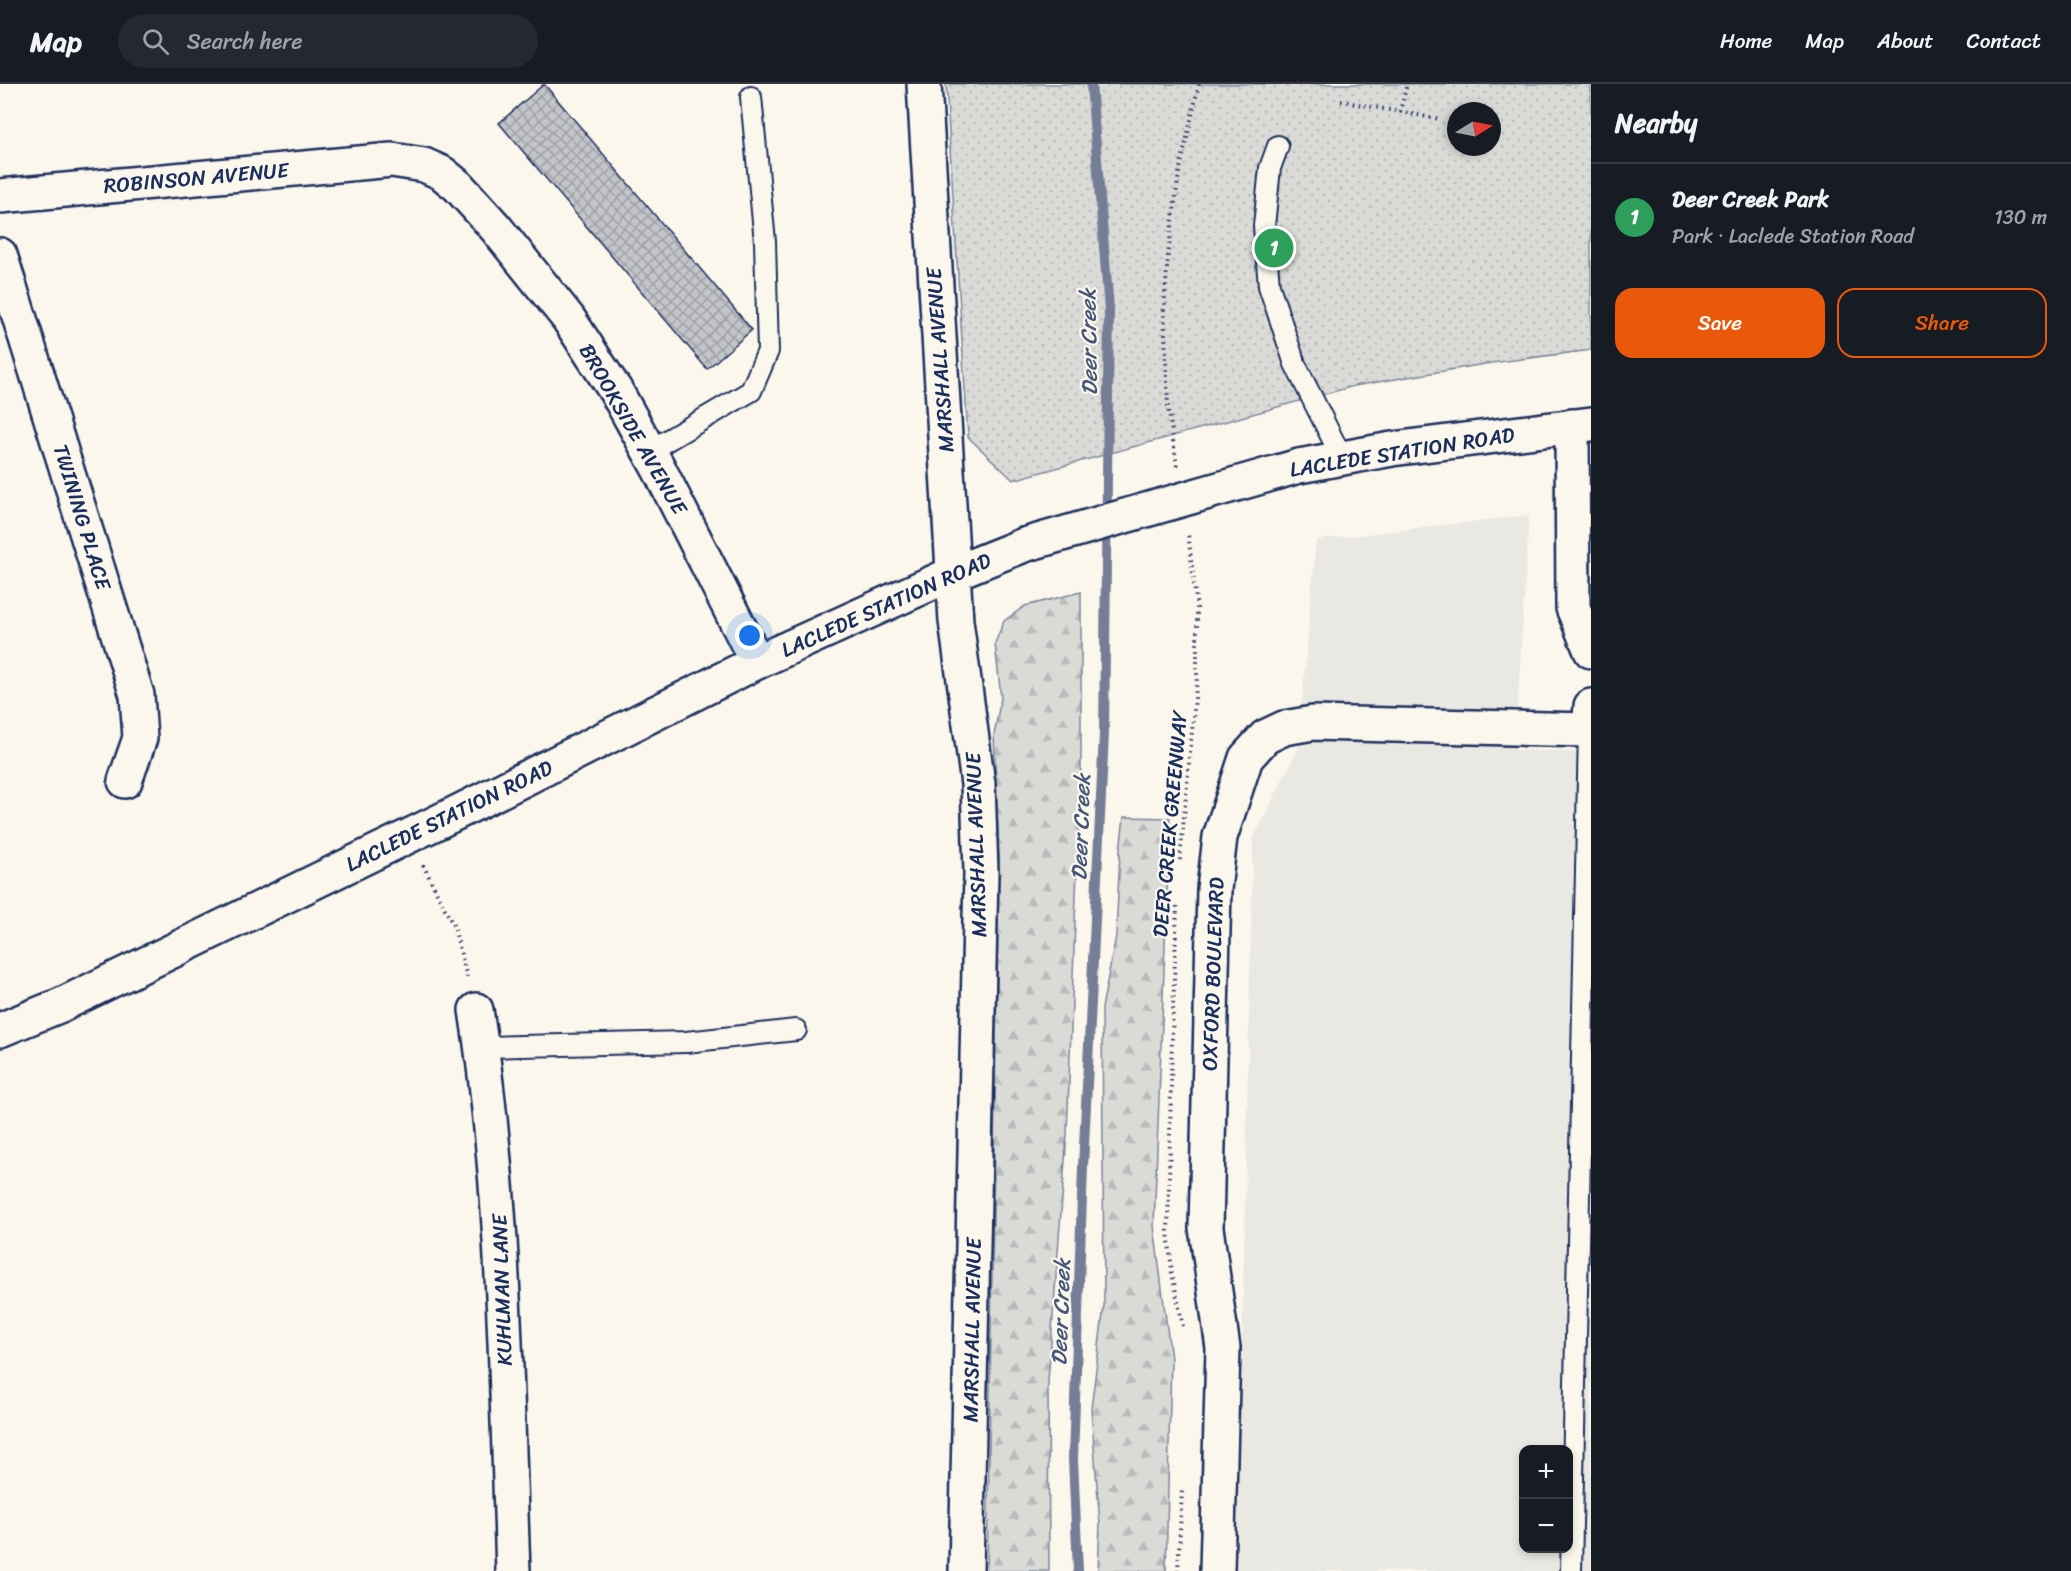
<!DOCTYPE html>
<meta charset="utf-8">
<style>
:root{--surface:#171b24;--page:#242831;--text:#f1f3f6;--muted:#9ea1a6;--line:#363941;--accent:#ea580c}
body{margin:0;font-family:Sriracha,sans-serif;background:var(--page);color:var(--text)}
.controls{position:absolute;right:18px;bottom:18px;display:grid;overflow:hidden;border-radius:12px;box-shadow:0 3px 9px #0003}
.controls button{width:54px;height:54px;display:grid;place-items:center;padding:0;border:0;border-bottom:2px solid var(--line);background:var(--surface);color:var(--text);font:30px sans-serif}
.compass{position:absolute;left:1447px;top:18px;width:54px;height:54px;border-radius:50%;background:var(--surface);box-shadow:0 3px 9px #0003;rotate:80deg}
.you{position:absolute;left:750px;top:552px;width:21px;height:21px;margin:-15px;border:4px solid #fff;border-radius:50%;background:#1a73e8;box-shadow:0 0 0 9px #1a73e833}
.badge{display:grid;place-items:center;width:39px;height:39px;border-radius:50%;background:var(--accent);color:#fff;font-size:20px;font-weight:700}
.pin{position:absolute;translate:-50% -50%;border:3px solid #fff;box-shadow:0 2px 6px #0006}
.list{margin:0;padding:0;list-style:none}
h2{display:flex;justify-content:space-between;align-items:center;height:78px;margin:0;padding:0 24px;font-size:26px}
h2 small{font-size:20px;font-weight:400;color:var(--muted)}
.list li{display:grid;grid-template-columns:39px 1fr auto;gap:18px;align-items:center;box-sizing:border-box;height:108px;padding:0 24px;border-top:2px solid var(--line)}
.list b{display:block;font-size:22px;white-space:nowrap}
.list p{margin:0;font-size:20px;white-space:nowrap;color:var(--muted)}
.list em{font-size:20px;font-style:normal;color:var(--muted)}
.actions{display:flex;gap:12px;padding:18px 24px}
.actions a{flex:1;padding:14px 0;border:2px solid var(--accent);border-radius:18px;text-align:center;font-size:21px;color:var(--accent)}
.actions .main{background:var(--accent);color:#fff}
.icon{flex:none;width:33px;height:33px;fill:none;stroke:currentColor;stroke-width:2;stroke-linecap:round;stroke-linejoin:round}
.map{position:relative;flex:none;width:1591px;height:1487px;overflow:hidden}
header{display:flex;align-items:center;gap:36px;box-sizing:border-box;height:84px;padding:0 30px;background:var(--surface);border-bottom:2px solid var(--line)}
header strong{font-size:28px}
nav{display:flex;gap:33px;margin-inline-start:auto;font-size:21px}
.search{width:420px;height:54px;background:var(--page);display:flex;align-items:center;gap:15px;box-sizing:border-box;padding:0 21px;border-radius:33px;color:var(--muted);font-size:22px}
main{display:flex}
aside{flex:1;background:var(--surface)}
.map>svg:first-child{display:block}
.built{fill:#eae8e2;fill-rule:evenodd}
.forest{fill:url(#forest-firs);stroke:#7a849a;stroke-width:1.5}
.park{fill:url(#park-dots);stroke:#7a849a;stroke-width:1.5;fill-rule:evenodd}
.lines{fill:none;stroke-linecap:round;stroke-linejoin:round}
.stream{stroke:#747e96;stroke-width:10}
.building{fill:url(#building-cross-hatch);stroke:#1b2f5e;stroke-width:1.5}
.lane-casing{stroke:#1b2f5e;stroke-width:24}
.street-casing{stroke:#1b2f5e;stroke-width:38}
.secondary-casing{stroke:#1b2f5e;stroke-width:38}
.primary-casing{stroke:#1b2f5e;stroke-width:38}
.path{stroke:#1b2f5e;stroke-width:4;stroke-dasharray:1.5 4.5;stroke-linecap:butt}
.lane{stroke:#fbf7ec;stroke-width:20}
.street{stroke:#fbf7ec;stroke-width:33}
.secondary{stroke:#fbf7ec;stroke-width:33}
.primary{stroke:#fbf7ec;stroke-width:33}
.primary-bridge-casing{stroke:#1b2f5e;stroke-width:38;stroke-linecap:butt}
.primary-bridge{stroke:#fbf7ec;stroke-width:33}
.labels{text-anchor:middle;stroke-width:4.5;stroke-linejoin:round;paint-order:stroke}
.street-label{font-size:21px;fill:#1b2f5e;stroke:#fbf7ec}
.water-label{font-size:22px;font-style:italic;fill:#47577a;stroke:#fbf7ec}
</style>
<header>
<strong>Map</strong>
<div class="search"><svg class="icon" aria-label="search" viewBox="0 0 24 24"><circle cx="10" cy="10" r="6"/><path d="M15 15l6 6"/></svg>Search here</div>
<nav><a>Home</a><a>Map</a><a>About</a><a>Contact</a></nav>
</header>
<main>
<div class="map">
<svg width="1591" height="1487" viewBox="0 0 1591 1487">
<defs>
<pattern id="forest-firs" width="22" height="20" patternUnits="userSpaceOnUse" patternTransform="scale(1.5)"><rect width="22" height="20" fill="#dadad7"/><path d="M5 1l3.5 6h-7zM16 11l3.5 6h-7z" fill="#babbbb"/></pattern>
<pattern id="park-dots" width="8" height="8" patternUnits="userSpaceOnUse" patternTransform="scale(1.5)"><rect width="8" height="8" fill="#dadad7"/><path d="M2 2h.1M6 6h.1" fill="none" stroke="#babbbb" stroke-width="1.8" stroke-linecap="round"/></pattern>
<pattern id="building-cross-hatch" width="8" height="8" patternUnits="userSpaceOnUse" patternTransform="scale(1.5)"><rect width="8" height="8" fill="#c3c5c9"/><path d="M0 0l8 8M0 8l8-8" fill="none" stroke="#9ea0a6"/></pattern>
</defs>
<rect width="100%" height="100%" fill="#fbf7ec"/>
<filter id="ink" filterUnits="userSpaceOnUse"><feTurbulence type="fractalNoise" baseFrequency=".0167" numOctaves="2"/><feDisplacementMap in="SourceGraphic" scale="12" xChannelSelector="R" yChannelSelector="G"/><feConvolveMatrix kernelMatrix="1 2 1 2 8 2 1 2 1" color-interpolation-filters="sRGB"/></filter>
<g filter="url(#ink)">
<!-- built -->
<path class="built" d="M1529,431l-14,235 76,2v819h-354l16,-732 45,-90 18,-209zM1524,1366h44v98h-44z"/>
<!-- forest -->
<path class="forest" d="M1081,508v172l-14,370 -19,247 1,190h-62l12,-712 -5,-124 7,-37 -6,-55 9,-22 21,-15z
M1124,733l46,1 -16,408 17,133 -5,212h-68l2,-47 -9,-115 13,-103 -2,-298 14,-72 4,-85z"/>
<!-- park -->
<path class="park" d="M946,0h645v266l-100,13 -137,23 -341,94 -45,-43zM1456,27h36v36h-36z"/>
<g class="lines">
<!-- stream -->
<path class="stream" d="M1078,1487l-5,-112 10,-292 21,-433 5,-424 -18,-226"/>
</g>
<!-- building -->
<path class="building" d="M544,0l208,246 -45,39 -208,-246z"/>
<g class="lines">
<!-- lane casing -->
<g class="lane-casing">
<path id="lane" d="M1278,62l-8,22 -6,58 5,60 26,78 47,94
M649,367l102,-60 17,-40 -3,-109 -14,-145
M482,963l204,-5 110,-12
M1571,1487l18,-841h2"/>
</g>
<!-- street casing -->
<g class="street-casing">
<path id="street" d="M0,112l392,-36 32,5 18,8 16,13 38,42 72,90 49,75 42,76 98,193
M0,171l137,440 3,43 -15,43
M1572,342l1,182 18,43
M476,926c29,185 30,374 37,561
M1217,1487l6,-223 -17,-120 8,-339 6,-52 26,-79 19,-21 19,-9 29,-5 276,7 2,-24"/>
</g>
<!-- secondary casing -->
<g class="secondary-casing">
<path id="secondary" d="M924,0l32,537 22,163 3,88 -15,699"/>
</g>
<!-- primary casing -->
<g class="primary-casing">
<path id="primary" d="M1299,382l93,-17 199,-25
M0,946l61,-25 389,-189 307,-154 197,-89 70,-28"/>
</g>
<!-- path -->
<path class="path" d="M1341,17l98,18
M1400,28l7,-28
M1177,382l-9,-60 -4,-96 4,-55 11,-82 20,-89
M1180,776l17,-183v-69l-9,-75
M423,781l31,62 13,50
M1177,822l-5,129 -4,196 4,42 11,53
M1178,1487l4,-81"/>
<!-- lane -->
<use href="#lane" class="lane"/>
<!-- street -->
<use href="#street" class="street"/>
<!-- secondary -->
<use href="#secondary" class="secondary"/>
<!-- primary -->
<use href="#primary" class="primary"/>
<!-- primary-bridge casing -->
<g class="primary-bridge-casing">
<path id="primary-bridge" d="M1024,461l275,-79"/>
</g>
<!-- primary-bridge -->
<use href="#primary-bridge" class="primary-bridge"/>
</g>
</g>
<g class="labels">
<!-- street labels -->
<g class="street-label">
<text transform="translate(196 94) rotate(-5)" y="7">ROBINSON AVENUE</text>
<text transform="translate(940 276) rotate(-94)" y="7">MARSHALL AVENUE</text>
<text transform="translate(633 345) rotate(60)" y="7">BROOKSIDE AVENUE</text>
<text transform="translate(1402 368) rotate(-9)" y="7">LACLEDE STATION ROAD</text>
<text transform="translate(82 433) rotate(73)" y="7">TWINING PLACE</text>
<text transform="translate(886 521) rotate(-24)" y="7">LACLEDE STATION ROAD</text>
<text transform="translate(449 732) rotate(-26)" y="7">LACLEDE STATION ROAD</text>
<text transform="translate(1170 740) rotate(-85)" y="7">DEER CREEK GREENWAY</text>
<text transform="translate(976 761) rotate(-92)" y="7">MARSHALL AVENUE</text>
<text transform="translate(1213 890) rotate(-88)" y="7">OXFORD BOULEVARD</text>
<text transform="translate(502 1206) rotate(-92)" y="7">KUHLMAN LANE</text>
<text transform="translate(972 1246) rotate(-89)" y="7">MARSHALL AVENUE</text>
</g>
<!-- water labels -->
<g class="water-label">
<text transform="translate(1088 258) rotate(-91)" y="8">Deer Creek</text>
<text transform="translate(1080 743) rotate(-88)" y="8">Deer Creek</text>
<text transform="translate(1060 1228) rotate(-88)" y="8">Deer Creek</text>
</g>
</g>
</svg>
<div class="controls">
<button>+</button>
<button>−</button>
</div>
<svg class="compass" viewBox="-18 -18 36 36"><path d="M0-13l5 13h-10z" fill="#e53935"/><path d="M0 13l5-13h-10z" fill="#9ea1a6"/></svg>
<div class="you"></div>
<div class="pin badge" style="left:1274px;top:164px;background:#2e9e5b">1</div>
</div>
<aside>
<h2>Nearby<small></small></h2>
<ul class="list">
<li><span class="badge" style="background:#2e9e5b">1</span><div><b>Deer Creek Park</b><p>Park · Laclede Station Road</p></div><em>130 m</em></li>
</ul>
<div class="actions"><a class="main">Save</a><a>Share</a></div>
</aside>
</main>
